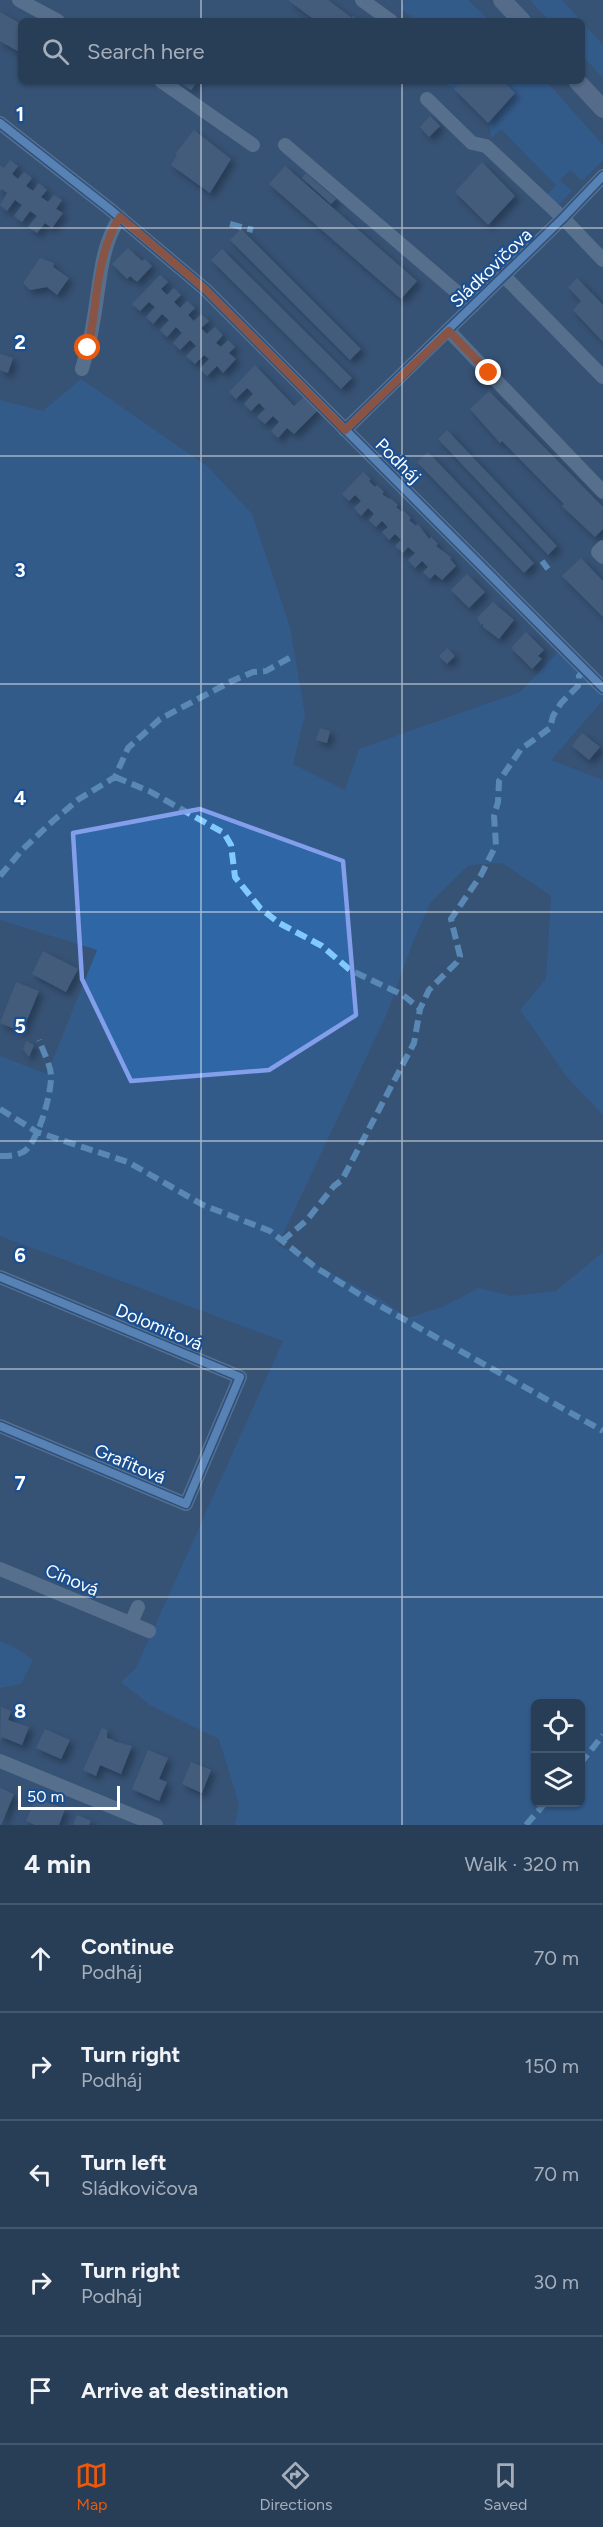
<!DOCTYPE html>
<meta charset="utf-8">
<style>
:root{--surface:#283e57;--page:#30455d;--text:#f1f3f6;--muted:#a5aeba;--line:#44576d;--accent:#ea580c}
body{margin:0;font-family:Figtree,sans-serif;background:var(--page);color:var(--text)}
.controls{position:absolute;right:18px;bottom:18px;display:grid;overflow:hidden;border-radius:9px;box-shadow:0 2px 4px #0004}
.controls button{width:54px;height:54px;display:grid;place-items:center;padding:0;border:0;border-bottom:2px solid var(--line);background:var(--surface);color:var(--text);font:30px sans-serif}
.scale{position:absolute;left:18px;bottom:15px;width:102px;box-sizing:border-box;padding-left:6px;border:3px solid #fff;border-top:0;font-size:16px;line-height:21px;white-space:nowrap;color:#fff;-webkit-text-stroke:4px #1b4f8f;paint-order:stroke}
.stop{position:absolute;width:18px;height:18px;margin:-14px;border:4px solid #ea580c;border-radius:50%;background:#fff}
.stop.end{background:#ea580c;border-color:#fff;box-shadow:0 2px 6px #0008}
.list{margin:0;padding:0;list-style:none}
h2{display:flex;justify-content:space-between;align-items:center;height:78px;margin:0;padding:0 24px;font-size:26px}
h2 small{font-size:20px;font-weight:400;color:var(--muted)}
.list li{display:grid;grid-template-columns:39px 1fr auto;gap:18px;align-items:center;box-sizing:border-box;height:108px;padding:0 24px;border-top:2px solid var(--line)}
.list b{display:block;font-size:22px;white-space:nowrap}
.list p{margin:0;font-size:20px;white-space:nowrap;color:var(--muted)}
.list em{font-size:20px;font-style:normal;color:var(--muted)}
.icon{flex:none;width:33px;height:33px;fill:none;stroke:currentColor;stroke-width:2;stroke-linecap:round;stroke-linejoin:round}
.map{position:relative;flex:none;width:603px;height:1825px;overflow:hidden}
.search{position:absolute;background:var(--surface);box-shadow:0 2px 4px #0004;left:18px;right:18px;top:18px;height:66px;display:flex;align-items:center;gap:15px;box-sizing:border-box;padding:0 21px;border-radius:9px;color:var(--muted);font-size:22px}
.sheet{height:618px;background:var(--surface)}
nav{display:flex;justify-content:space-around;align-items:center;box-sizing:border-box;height:84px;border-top:2px solid var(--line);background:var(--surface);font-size:16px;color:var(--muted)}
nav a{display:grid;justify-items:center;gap:3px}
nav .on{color:var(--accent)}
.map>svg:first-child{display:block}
.green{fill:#2f66a5;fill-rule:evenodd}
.building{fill:#526984;filter:url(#shadow)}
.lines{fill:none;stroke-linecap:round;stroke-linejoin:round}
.minor{stroke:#7d92a8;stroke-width:14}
.secondary{stroke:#798da4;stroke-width:18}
.quiet{stroke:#80caff;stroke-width:6;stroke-dasharray:12 6;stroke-linecap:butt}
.cycleway-casing{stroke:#1b4f8f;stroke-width:11}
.cycleway{stroke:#80bcff;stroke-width:8}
.route{stroke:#ea580c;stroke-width:8}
.marked{fill:none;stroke:#839eea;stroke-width:4.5;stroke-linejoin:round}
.grid{fill:none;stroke:#fff;stroke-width:1.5;stroke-opacity:0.55}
.labels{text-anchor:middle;stroke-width:4.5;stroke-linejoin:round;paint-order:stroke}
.street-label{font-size:18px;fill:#fff;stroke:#1b4f8f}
.grid-label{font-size:20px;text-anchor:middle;font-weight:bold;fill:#fff;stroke:#1b4f8f;stroke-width:4.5;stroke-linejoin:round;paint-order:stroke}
</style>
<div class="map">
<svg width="603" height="1825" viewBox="0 0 603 1825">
<defs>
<filter id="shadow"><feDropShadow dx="4.5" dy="4.5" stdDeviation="3" flood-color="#0009"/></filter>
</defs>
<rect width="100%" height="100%" fill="#365274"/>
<!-- green -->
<path class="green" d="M404,0h64l22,21h-73l-16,-12z
M530,0h32l19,21h-31z
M582,22l21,23v33l-21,-23z
M436,81h110l57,64v15l-21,21 -12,-11 -10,10 12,11 -12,12h-6l-7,-8 9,-10 -55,-56 -10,9 -2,-19 -31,-30z
M81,379l127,88 44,47 38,113 15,88 -12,49 52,26 14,-41 161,-57 39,-41 44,41v8l-52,60 52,20v335l-35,-37 -48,-68 26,-31 5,-83 -49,-33 -33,2 -38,37 -16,35 -28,76 -109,232 101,53 29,20 34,-11 37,-19 32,8 45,-5 47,-39v573h-368l4,-21 -20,-65 -69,-34 -29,-23 15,-14 147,-327 -283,-105v-180l47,18 50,-124 -97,-30v-520l43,11zM536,1704h44v98h-44z
M0,1641l14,6 19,13 -12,24 -21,4z"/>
<!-- building -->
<path class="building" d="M288,0h40l24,18 1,-2 7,5h-44z
M0,12l21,12v29l-21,-12z
M178,81h20l-7,9z
M459,81h44l12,12 -27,30 -34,-34 7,-6z
M430,116l10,10 -11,11 -9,-10z
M194,130l37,29 -21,34 -39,-28 6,-10 -2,-1z
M10,160l8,6 -6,8 6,5 6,-7 8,6 -6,8 7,5 6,-8 8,7 -6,7 7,5 6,-7 8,5 -6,9 7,4 -11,15 -7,-5 -8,10 -9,-6 9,-11 -7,-5 -8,11 -8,-6 8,-11 -7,-5 -8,11 -7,-6 7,-12 -5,-4 -2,2v-26l4,3z
M482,162l33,34 -27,29 -33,-33z
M285,166l132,115 -16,18 -132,-115z
M306,173l30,26 -5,5 -29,-26z
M241,229l120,120 -11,11 -120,-120z
M128,248l14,13 3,-2 7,7 -15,16 -7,-6 -3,3 -15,-15z
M222,249l130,129 -11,11 -130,-129z
M40,258l14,5 -1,4 16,11 -12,17 -10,-8 -17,3 -7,-7z
M160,275l8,7 -7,7 6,6 7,-7 7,7 -7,7 6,6 7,-7 8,7 -7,7 6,6 7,-7 8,7 -8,7 6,6 8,-7 8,8 -7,8 5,4 7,-7 7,7 -6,6 7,6 -13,14 -6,-7 -10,10 -7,-7 9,-10 -5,-4 -9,9 -9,-8 10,-10 -6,-6 -10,10 -7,-7 9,-10 -6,-6 -9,10 -7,-7 9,-10 -7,-6 -9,10 -7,-7 9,-10 -6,-5 -9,9 -8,-7z
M577,278l26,27v37l-30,-32 8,-9 -13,-14z
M0,354l13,4 -5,15 -8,-3z
M255,365l39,41 10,-9 14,13 -24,24 -7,-6 -9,10 -7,-7 8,-9 -6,-6 -8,8 -8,-7 8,-8 -6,-6 -8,8 -7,-7 9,-10 -6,-6 -11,11 -7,-7z
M489,391l114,116v22l-8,8 -33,-31 2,-2 -62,-63 -2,2 -30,-34z
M447,430l110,116 -9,9 -110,-116z
M428,452l106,111 -10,10 -107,-111z
M363,472l8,7 -2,2 6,6 2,-2 7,7 -2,2 7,5 1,-1 8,7 -2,2 6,5 2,-1 7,7 -2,2 7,6 2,-2 11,15 2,-2 7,7 -2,2 16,12 -2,1 6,7 -14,14 -7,-6 -5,5 -7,-7 5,-5 -6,-6 -7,7 -7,-8 7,-7 -7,-6 -5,6 -8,-7 6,-6 -6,-6 -6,6 -7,-8 6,-5 -6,-6 -6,6 -7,-7 5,-6 -6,-6 -7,8 -7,-8 7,-7 -6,-6 -6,6 -7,-7z
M581,558l22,23v36l-41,-41z
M467,574l18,18 -16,16 -18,-18z
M493,602l21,18 -15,19 -16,-12v-4l-2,2 -4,-7z
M526,632l18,18 -6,6 4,3 -10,10 -21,-21z
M447,648l8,8 -8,8 -8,-8z
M320,728l10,3 -3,12 -11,-3z
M582,733l18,14 -11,13 -17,-14z
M43,951l35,18 -12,23 -34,-18z
M16,982l23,9 -17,41 -22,-9z
M26,1041l8,4 -5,12 -6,-8z
M1,1707l10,4 -3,9 21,7 -7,18 -20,-8 -2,4z
M102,1728l5,2v8l7,2 -1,1 19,5 -11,28 -21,-9 -4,11 -13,-6z
M45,1729l25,11 -9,19 -25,-11z
M148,1750l20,8 -9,21 8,3 -8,19 -27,-12z
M191,1762l20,8 -9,23 -20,-9z
M0,1788l14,6 -13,31h-1z
M36,1798l29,11 -6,16h-24l-9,-4z
M77,1815l14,6 -2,4h-16z"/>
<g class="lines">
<!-- minor -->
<path class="minor" d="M19,0l39,21
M362,0l29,21
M161,81l92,64
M427,99l45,44 14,3 77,72 40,42
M0,123l111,87 95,80 397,398
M285,145l188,161
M504,276l99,101
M449,331l154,161
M82,369c4,-15 9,-30 11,-46 7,-36 6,-74 27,-106
M345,430l218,-212 40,-42
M603,547l-5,5 5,5
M0,1277l240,100 -54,127 -186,-78
M0,1569l149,62
M131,1623l7,-16
M0,1761l156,64"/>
<!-- secondary -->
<path class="secondary" d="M502,0l20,21
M577,81l26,28"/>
<!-- quiet -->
<path class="quiet" d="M230,224l23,6
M542,561l6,8
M115,777l34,14 75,42 7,12 4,32 25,31 19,15 43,23 28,24 53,25 17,14
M0,876l22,-26 32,-30 25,-21 36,-22 13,-29 32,-29 72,-38 21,-9 13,-1 25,-14
M0,1109l37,23 91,30 75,43 67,26 45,36 44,27 244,137
M0,1156c7,0 16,0 23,-4 15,-8 29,-60 28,-77 -1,-11 -8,-24 -12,-35
M282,1241l25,-21 27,-34 8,-6 72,-137 6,-34 9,-19 28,-28 3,-6 -9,-37 30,-44 15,-30 -2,-29 4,-14 1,-21 22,-32 29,-21 3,-12 8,-13 17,-17 1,-10 6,-7
M580,1764l23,-29
M526,1825l20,-23"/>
<!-- cycleway casing -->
<g class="cycleway-casing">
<path id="cycleway" d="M0,123l111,87 95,80 397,398
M345,430l218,-212 40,-42
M0,1277l240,100 -54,127 -186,-78"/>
</g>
<!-- cycleway -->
<use href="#cycleway" class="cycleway"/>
</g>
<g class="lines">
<!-- route -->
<path class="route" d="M88,348c10,-43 7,-93 32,-131l86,73 139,140 104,-99 40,42"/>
</g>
<!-- marked area -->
<path d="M0 0H603V1825H0ZM200,809l143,52 13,154 -87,55 -138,11 -49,-102 -9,-146z" fill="#365274" fill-opacity=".55" fill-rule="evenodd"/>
<path class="marked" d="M200,809l143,52 13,154 -87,55 -138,11 -49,-102 -9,-146z"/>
<!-- grid -->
<path class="grid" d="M201,0v21M402,0v21M201,81v1744M402,81v1744M0,228h603M0,456h603M0,684h603M0,912h603M0,1141h603M0,1369h603M0,1597h603"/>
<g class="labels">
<!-- street labels -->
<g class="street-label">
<text transform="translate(491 268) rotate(-44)" y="6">Sládkovičova</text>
<text transform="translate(398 461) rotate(45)" y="6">Podháj</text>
<text transform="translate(159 1327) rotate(23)" y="6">Dolomitová</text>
<text transform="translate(130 1464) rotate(23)" y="6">Grafitová</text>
<text transform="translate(72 1580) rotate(23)" y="6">Cínová</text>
</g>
</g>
<g class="grid-label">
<text x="20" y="121">1</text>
<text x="20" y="349">2</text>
<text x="20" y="577">3</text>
<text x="20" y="805">4</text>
<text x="20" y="1033">5</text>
<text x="20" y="1262">6</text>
<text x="20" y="1490">7</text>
<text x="20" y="1718">8</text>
</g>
</svg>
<div class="controls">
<button><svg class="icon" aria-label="locate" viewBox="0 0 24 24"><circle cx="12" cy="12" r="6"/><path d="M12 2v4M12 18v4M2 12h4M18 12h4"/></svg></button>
<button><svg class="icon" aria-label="layers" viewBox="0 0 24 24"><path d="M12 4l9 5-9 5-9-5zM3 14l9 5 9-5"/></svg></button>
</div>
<div class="scale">50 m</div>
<div class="stop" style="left:88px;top:348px"></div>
<div class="stop end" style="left:489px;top:373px"></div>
<div class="search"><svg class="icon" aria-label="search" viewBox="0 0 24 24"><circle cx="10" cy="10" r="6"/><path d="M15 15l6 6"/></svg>Search here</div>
</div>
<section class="sheet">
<h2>4 min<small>Walk · 320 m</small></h2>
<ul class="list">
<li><svg class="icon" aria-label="ahead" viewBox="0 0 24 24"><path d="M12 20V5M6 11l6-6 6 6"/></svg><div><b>Continue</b><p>Podháj</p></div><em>70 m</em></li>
<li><svg class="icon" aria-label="right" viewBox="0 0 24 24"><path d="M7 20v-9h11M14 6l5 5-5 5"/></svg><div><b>Turn right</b><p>Podháj</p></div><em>150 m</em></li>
<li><svg class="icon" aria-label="left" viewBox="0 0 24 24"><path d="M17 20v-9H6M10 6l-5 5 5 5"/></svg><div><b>Turn left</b><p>Sládkovičova</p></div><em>70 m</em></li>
<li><svg class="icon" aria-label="right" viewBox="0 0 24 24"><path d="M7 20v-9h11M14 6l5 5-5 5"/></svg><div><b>Turn right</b><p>Podháj</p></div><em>30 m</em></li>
<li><svg class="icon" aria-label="arrive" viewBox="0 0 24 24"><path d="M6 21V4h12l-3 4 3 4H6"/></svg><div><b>Arrive at destination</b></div></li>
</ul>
</section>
<nav>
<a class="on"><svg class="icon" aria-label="map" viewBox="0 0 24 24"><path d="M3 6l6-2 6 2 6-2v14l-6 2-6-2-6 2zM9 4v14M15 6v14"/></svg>Map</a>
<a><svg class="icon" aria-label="directions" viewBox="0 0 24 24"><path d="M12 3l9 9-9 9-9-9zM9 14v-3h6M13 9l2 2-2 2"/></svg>Directions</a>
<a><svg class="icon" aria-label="saved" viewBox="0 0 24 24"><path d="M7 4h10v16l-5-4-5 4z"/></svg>Saved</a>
</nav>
